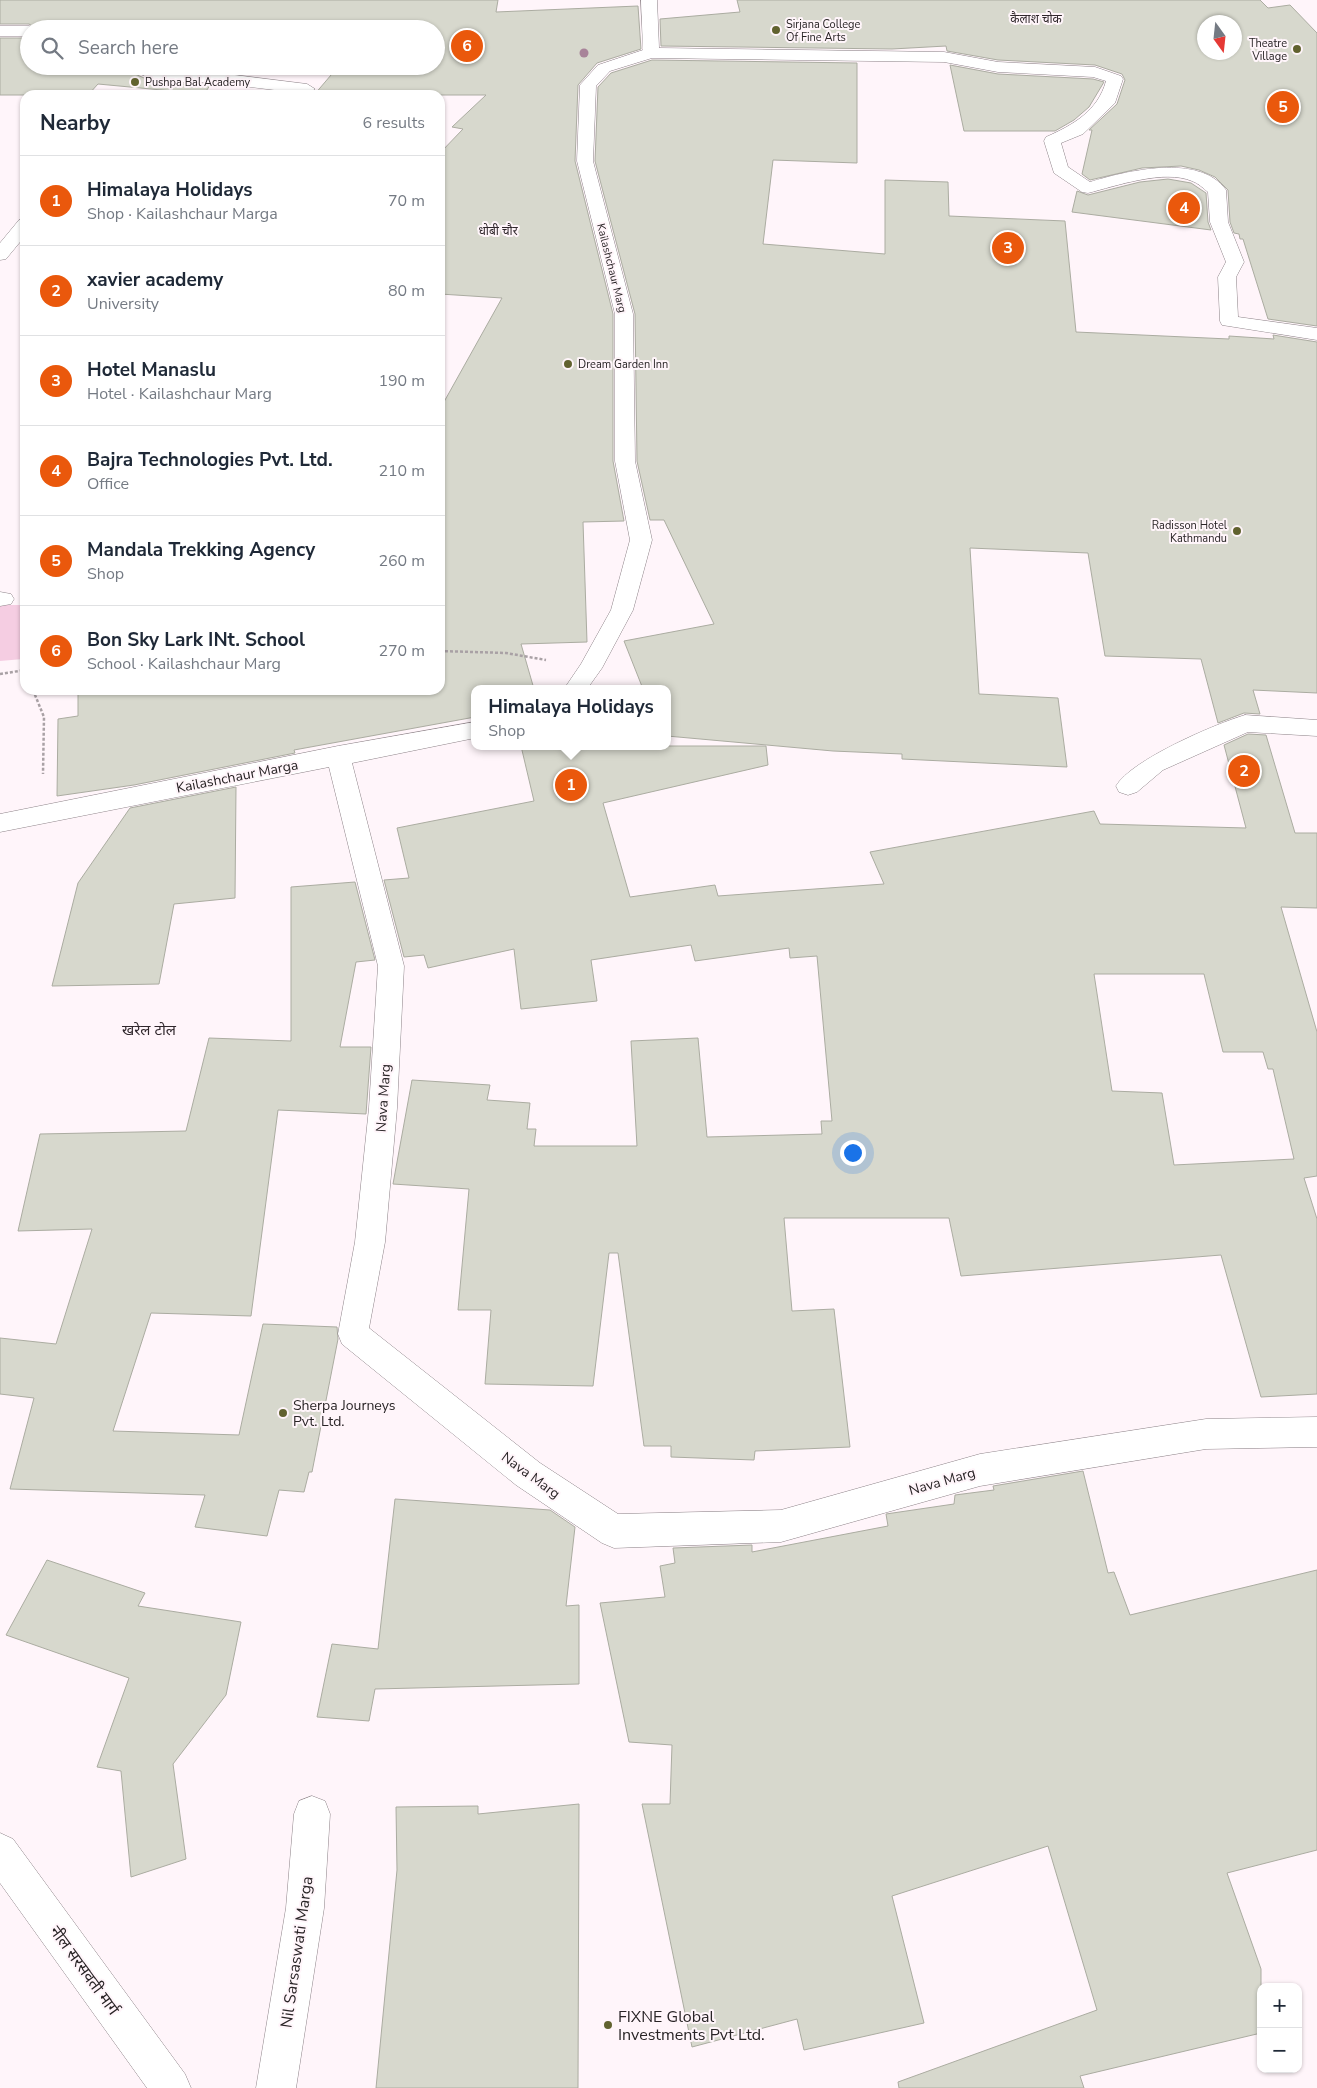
<!DOCTYPE html>
<meta charset="utf-8">
<style>
:root{--surface:#fff;--page:#f2f2f3;--text:#1f2937;--muted:#747a83;--line:#e0e1e3;--accent:#ea580c}
body{margin:0;font-family:"Nunito Sans","Noto Sans Devanagari",sans-serif;background:var(--page);color:var(--text)}
.controls{position:absolute;right:15px;bottom:15px;display:grid;overflow:hidden;border-radius:10px;box-shadow:0 1px 4px #0004}
.controls button{width:45px;height:45px;display:grid;place-items:center;padding:0;border:0;border-bottom:1px solid var(--line);background:var(--surface);color:var(--text);font:25px sans-serif}
.compass{position:absolute;left:1197px;top:15px;width:45px;height:45px;border-radius:50%;background:var(--surface);box-shadow:0 1px 4px #0004;rotate:165deg}
.you{position:absolute;left:852px;top:1152px;width:18px;height:18px;margin:-12px;border:4px solid #fff;border-radius:50%;background:#1a73e8;box-shadow:0 0 0 8px #1a73e833}
.badge{display:grid;place-items:center;width:32px;height:32px;border-radius:50%;background:var(--accent);color:#fff;font-size:16px;font-weight:700}
.pin{position:absolute;translate:-50% -50%;border:2px solid #fff;box-shadow:0 1px 5px #0006}
.popup{position:absolute;left:471px;top:685px;width:200px;height:65px;box-sizing:border-box;display:grid;place-content:center;border-radius:10px;background:var(--surface);filter:drop-shadow(0 1px 4px #0005);font-size:16px;white-space:nowrap;color:var(--muted)}
.popup b{font-size:19px;color:var(--text)}
.popup::after{content:'';position:absolute;left:50%;top:100%;margin-left:-10px;border:10px solid transparent;border-top-color:var(--surface)}
.list{margin:0;padding:0;list-style:none}
h2{display:flex;justify-content:space-between;align-items:center;height:65px;margin:0;padding:0 20px;font-size:21px}
h2 small{font-size:16px;font-weight:400;color:var(--muted)}
.list li{display:grid;grid-template-columns:32px 1fr auto;gap:15px;align-items:center;box-sizing:border-box;height:90px;padding:0 20px;border-top:1px solid var(--line)}
.list b{display:block;font-size:19px;white-space:nowrap}
.list p{margin:0;font-size:16px;white-space:nowrap;color:var(--muted)}
.list em{font-size:16px;font-style:normal;color:var(--muted)}
.icon{flex:none;width:28px;height:28px;fill:none;stroke:currentColor;stroke-width:2;stroke-linecap:round;stroke-linejoin:round}
.map{position:relative;flex:none;width:1317px;height:2088px;overflow:hidden}
.search{position:absolute;background:var(--surface);box-shadow:0 1px 4px #0004;left:20px;top:20px;width:425px;height:55px;display:flex;align-items:center;gap:12px;box-sizing:border-box;padding:0 18px;border-radius:28px;color:var(--muted);font-size:19px}
.panel{position:absolute;background:var(--surface);box-shadow:0 1px 4px #0004;left:20px;top:90px;width:425px;height:605px;border-radius:15px}
.map>svg:first-child{display:block}
.green{fill:#f5cde2}
.building{fill:#d7d8cd;stroke:#abaca1;fill-rule:evenodd}
.lines{fill:none;stroke-linecap:round;stroke-linejoin:round}
.street-casing{stroke:#8d8388;stroke-width:1}
.path{stroke:#a9a1a5;stroke-width:2.5;stroke-dasharray:3 2;stroke-linecap:butt}
.street{fill:#fff;fill-rule:evenodd}
.tree{fill:#a88399}
.poi-dot{fill:#61622f;stroke:#fff5fa;stroke-width:2}
.labels{text-anchor:middle;stroke-width:4;stroke-linejoin:round;paint-order:stroke}
.far-poi-label{font-size:11px;fill:#292426;stroke:#fff5fa;text-anchor:start}
.far-street-label{font-size:11px;fill:#292426;stroke:#fff5fa}
.far-neighbourhood-label{font-size:12px;fill:#30272c;stroke:#fff5fa}
.street-label{font-size:14px;fill:#292426;stroke:#fff5fa}
.poi-label{font-size:14px;fill:#292426;stroke:#fff5fa;text-anchor:start}
.neighbourhood-label{font-size:15px;fill:#30272c;stroke:#fff5fa}
.near-street-label{font-size:16px;fill:#292426;stroke:#fff5fa}
.near-poi-label{font-size:16px;fill:#292426;stroke:#fff5fa;text-anchor:start}
</style>
<div class="map">
<svg width="1317" height="2088" viewBox="0 0 1317 2088">
<rect width="100%" height="100%" fill="#fff5fa"/>
<!-- green -->
<path class="green" d="M0,605h25v53l-2,1 -23,2z"/>
<!-- building -->
<path class="building" d="M0,0h498l-2,12 142,-6 3,43 -44,14 -19,22 -3,76 38,153v147l11,60 -41,1 4,120 -66,2 13,45h-59v28l-181,33 1,3 -161,32 -77,11 1,-77 20,-3v-26h362v-281l62,-111 -62,-4v-141l23,-24 -11,-2 34,-32h-172l23,-27 -93,6 -33,-4h-49l-8,-4h282v-37h-399l-8,-5h-29z
M737,0h523l8,8 22,-3 27,28v293l-49,-7 -25,-80h-3l-1,-5 -5,-1 -4,-11 -2,-32 -13,-13 -16,-7 -18,-4 -39,2 -52,12 -8,-6 10,-44h-3l28,-26 8,-24 -3,-6 -27,-9 -97,-5 -51,-9 -1,-5 -54,3 -231,-3 -1,-27 80,-7zM1204,22h30v30h-30z
M0,38h29v28h96l3,5 30,13h53l-7,10 -106,-10 -10,11h-88z
M652,60l205,3v100l-84,-3 -10,84 122,10v-74l63,2 1,34 116,5 11,111 153,7v-3l45,3 -1,-4 44,7v351l-64,-3 7,24 -16,-1 -26,10 -17,-64 -96,-3 -17,-103 -118,-5 9,146 79,4 9,69 -165,-8v-5l-69,-3 -166,-15v-47h-24l-19,-48 90,-17 -50,-104h-14l-13,-59 -2,-147 -40,-153 3,-74 13,-14z
M950,65l48,9 95,5 11,3 -15,25 -15,13 -19,11h-91z
M1168,179l23,4 15,10 2,29 3,8 -139,-18 5,-21 11,4 52,-13z
M1248,734l18,1 29,98h22v75l-36,-1 36,125v144l-13,2 13,41v175l-56,3 -40,-142 -260,21 -12,-58h-165l8,93 42,-2 16,138 -95,4 -1,9 -83,-3v-11h-27l-26,-193h-9l-16,133 -108,-2 6,-74h-33l11,-121 -76,-5 19,-104 78,5 -3,15 43,3 -3,26h9l-2,17h103l-6,-105 67,-3 9,99 115,-3 -1,-13h11l-15,-165 -27,2 -1,-10 -94,13 -4,-16 -100,15 6,41 -76,8 -7,-60 -86,19 -4,-13 -20,2 -20,-77 25,-2 -12,-50 137,-27 -13,-55h245l2,19 -165,38 27,94 85,-12 3,11 166,-12 -14,-32 224,-41 6,13 146,4 -22,-83zM1094,974h110l19,78h40l5,17h5l21,90 -120,6 -12,-72 -50,-2z
M236,787l-1,111 -61,6 -15,80 -107,2 26,-103 52,-75z
M355,882l20,78 -19,2 -16,85h31l-5,67 -88,-4 -27,206 -100,-3 -38,118 126,4 24,-111 74,3 1,12 -26,133h-3l-5,20 -25,-2 -12,46 -72,-9 10,-32 -195,-6 24,-91 -34,-4v-56l56,6 36,-115 -74,2 22,-97 146,-3 23,-93 82,3v-154z
M1083,1471l25,102 6,-1 16,43 187,-45v280l-90,23 34,96v64l-181,43 4,12h-185l-1,-6 199,-72 -49,-164 -156,50 32,127 -120,27 -7,-31 -105,28 -50,-243h28l2,-59 -43,-3 -29,-139 65,-6 -5,-31 15,-3 -2,-15 79,-3v7l136,-26 -2,-12 68,-10 1,-9 39,-5 -1,-4z
M395,1499l155,11 25,17 -9,79 13,-1v79l-204,5 -6,32 -52,-4 15,-73 46,5z
M47,1560l98,33 -7,13 103,16 -15,73 -53,69 13,95 -55,18 -10,-106 -24,-4 32,-89 -123,-43z
M579,1804l-1,284h-202l21,-218 -1,-63 82,-1v8z"/>
<g class="lines">
<!-- street casing -->
<g class="street-casing">
<path id="street" d="M641,0h16l2,48 285,4 54,10 97,5 26,9 2,3 -8,24 -32,31 -22,9 7,24 22,15c36,-11 110,-29 136,8l2,32 16,40 -8,15 2,40 79,11v12l-95,-15 -2,-4 -2,-44 8,-15 -16,-40 -2,-30c-5,-4 -10,-9 -16,-11 -28,-12 -76,5 -104,12l-6,-1 -28,-19 -10,-32 2,-4c27,-12 52,-26 60,-56l-13,-4 -95,-5 -54,-10 -292,-4 -42,13 -14,15 -3,75 40,153 2,147 17,79 -19,70 -31,58 -15,21h-23l17,-25 30,-54 19,-70 -15,-79v-147l-38,-153 3,-76 18,-20 45,-15z
M0,26h29l6,3h-6v7h-29z
M127,66h22l13,6h49l96,12 8,5 -8,5 -96,-12h-52l-30,-13z
M25,219v17l-19,23 -6,1v-17l19,-23z
M0,592l11,2 3,5 -3,5 -11,2z
M1245,715l72,5v16l-69,-4 -85,38 -26,22 -9,3 -9,-3 -3,-6c15,-26 99,-62 129,-71z
M475,722v16l-123,25 52,203 -7,142 -12,134 -16,86 171,135 78,51 163,-4 199,-56 226,-35 111,-2v30l-111,2 -226,37 -199,56 -167,6 -12,-5 -86,-58 -174,-141 -4,-10 17,-92 14,-134 9,-142 -49,-199 -329,65v-18l338,-68z
M312,1796l13,5 5,13 -6,94 -28,180h-40l30,-180 8,-94 5,-13z
M0,1833l13,6 172,235 6,14h-44l-147,-205z"/>
</g>
<!-- path -->
<path class="path" d="M440,651l66,2 40,7
M0,674l25,-4
M33,690l11,27 -1,57"/>
<!-- street -->
<use href="#street" class="street"/>
</g>
<!-- trees -->
<circle class="tree" cx="584" cy="53" r="4.5"/>
<!-- markers -->
<g class="poi-dot">
<circle cx="776" cy="30" r="5"/>
<circle cx="1297" cy="49" r="5"/>
<circle cx="135" cy="82" r="5"/>
<circle cx="568" cy="364" r="5"/>
<circle cx="1237" cy="531" r="5"/>
<circle cx="283" cy="1413" r="5"/>
<circle cx="608" cy="2025" r="5"/>
</g>
<g class="labels">
<!-- far-poi labels -->
<g class="far-poi-label">
<text x="786" y="28">Sirjana College<tspan x="786" dy="13">Of Fine Arts</tspan></text>
<text x="1287" y="47" text-anchor="end">Theatre<tspan x="1287" dy="13">Village</tspan></text>
<text x="145" y="86">Pushpa Bal Academy</text>
<text x="578" y="368">Dream Garden Inn</text>
<text x="1227" y="529" text-anchor="end">Radisson Hotel<tspan x="1227" dy="13">Kathmandu</tspan></text>
</g>
<!-- far-street labels -->
<g class="far-street-label">
<text transform="translate(612 268) rotate(76)" y="4">Kailashchaur Marg</text>
</g>
<!-- far-neighbourhood labels -->
<g class="far-neighbourhood-label">
<text x="1036" y="23">कैलाश चोक</text>
<text x="498" y="235">धोबी चौर</text>
</g>
<!-- street labels -->
<g class="street-label">
<text transform="translate(237 776) rotate(-11)" y="5">Kailashchaur Marga</text>
<text transform="translate(383 1098) rotate(-86)" y="5">Nava Marg</text>
<text transform="translate(531 1475) rotate(36)" y="5">Nava Marg</text>
<text transform="translate(942 1481) rotate(-16)" y="5">Nava Marg</text>
</g>
<!-- poi labels -->
<g class="poi-label">
<text x="293" y="1410">Sherpa Journeys<tspan x="293" dy="16">Pvt. Ltd.</tspan></text>
</g>
<!-- neighbourhood labels -->
<g class="neighbourhood-label">
<text x="149" y="1035">खरेल टोल</text>
</g>
<!-- near-street labels -->
<g class="near-street-label">
<text transform="translate(296 1952) rotate(-82)" y="6">Nil Sarsaswati Marga</text>
<text transform="translate(85 1970) rotate(54)" y="6">नील सरसवती मार्ग</text>
</g>
<!-- near-poi labels -->
<g class="near-poi-label">
<text x="618" y="2022">FIXNE Global<tspan x="618" dy="18">Investments Pvt Ltd.</tspan></text>
</g>
</g>
</svg>
<div class="controls">
<button>+</button>
<button>−</button>
</div>
<svg class="compass" viewBox="-18 -18 36 36"><path d="M0-13l5 13h-10z" fill="#e53935"/><path d="M0 13l5-13h-10z" fill="#747a83"/></svg>
<div class="you"></div>
<div class="pin badge" style="left:571px;top:785px">1</div>
<div class="popup"><b>Himalaya Holidays</b>Shop</div>
<div class="pin badge" style="left:1244px;top:771px">2</div>
<div class="pin badge" style="left:1008px;top:248px">3</div>
<div class="pin badge" style="left:1184px;top:208px">4</div>
<div class="pin badge" style="left:1283px;top:107px">5</div>
<div class="pin badge" style="left:467px;top:46px">6</div>
<div class="search"><svg class="icon" aria-label="search" viewBox="0 0 24 24"><circle cx="10" cy="10" r="6"/><path d="M15 15l6 6"/></svg>Search here</div>
<section class="panel">
<h2>Nearby<small>6 results</small></h2>
<ul class="list">
<li><span class="badge">1</span><div><b>Himalaya Holidays</b><p>Shop · Kailashchaur Marga</p></div><em>70 m</em></li>
<li><span class="badge">2</span><div><b>xavier academy</b><p>University</p></div><em>80 m</em></li>
<li><span class="badge">3</span><div><b>Hotel Manaslu</b><p>Hotel · Kailashchaur Marg</p></div><em>190 m</em></li>
<li><span class="badge">4</span><div><b>Bajra Technologies Pvt. Ltd.</b><p>Office</p></div><em>210 m</em></li>
<li><span class="badge">5</span><div><b>Mandala Trekking Agency</b><p>Shop</p></div><em>260 m</em></li>
<li><span class="badge">6</span><div><b>Bon Sky Lark INt. School</b><p>School · Kailashchaur Marg</p></div><em>270 m</em></li>
</ul>
</section>
</div>
